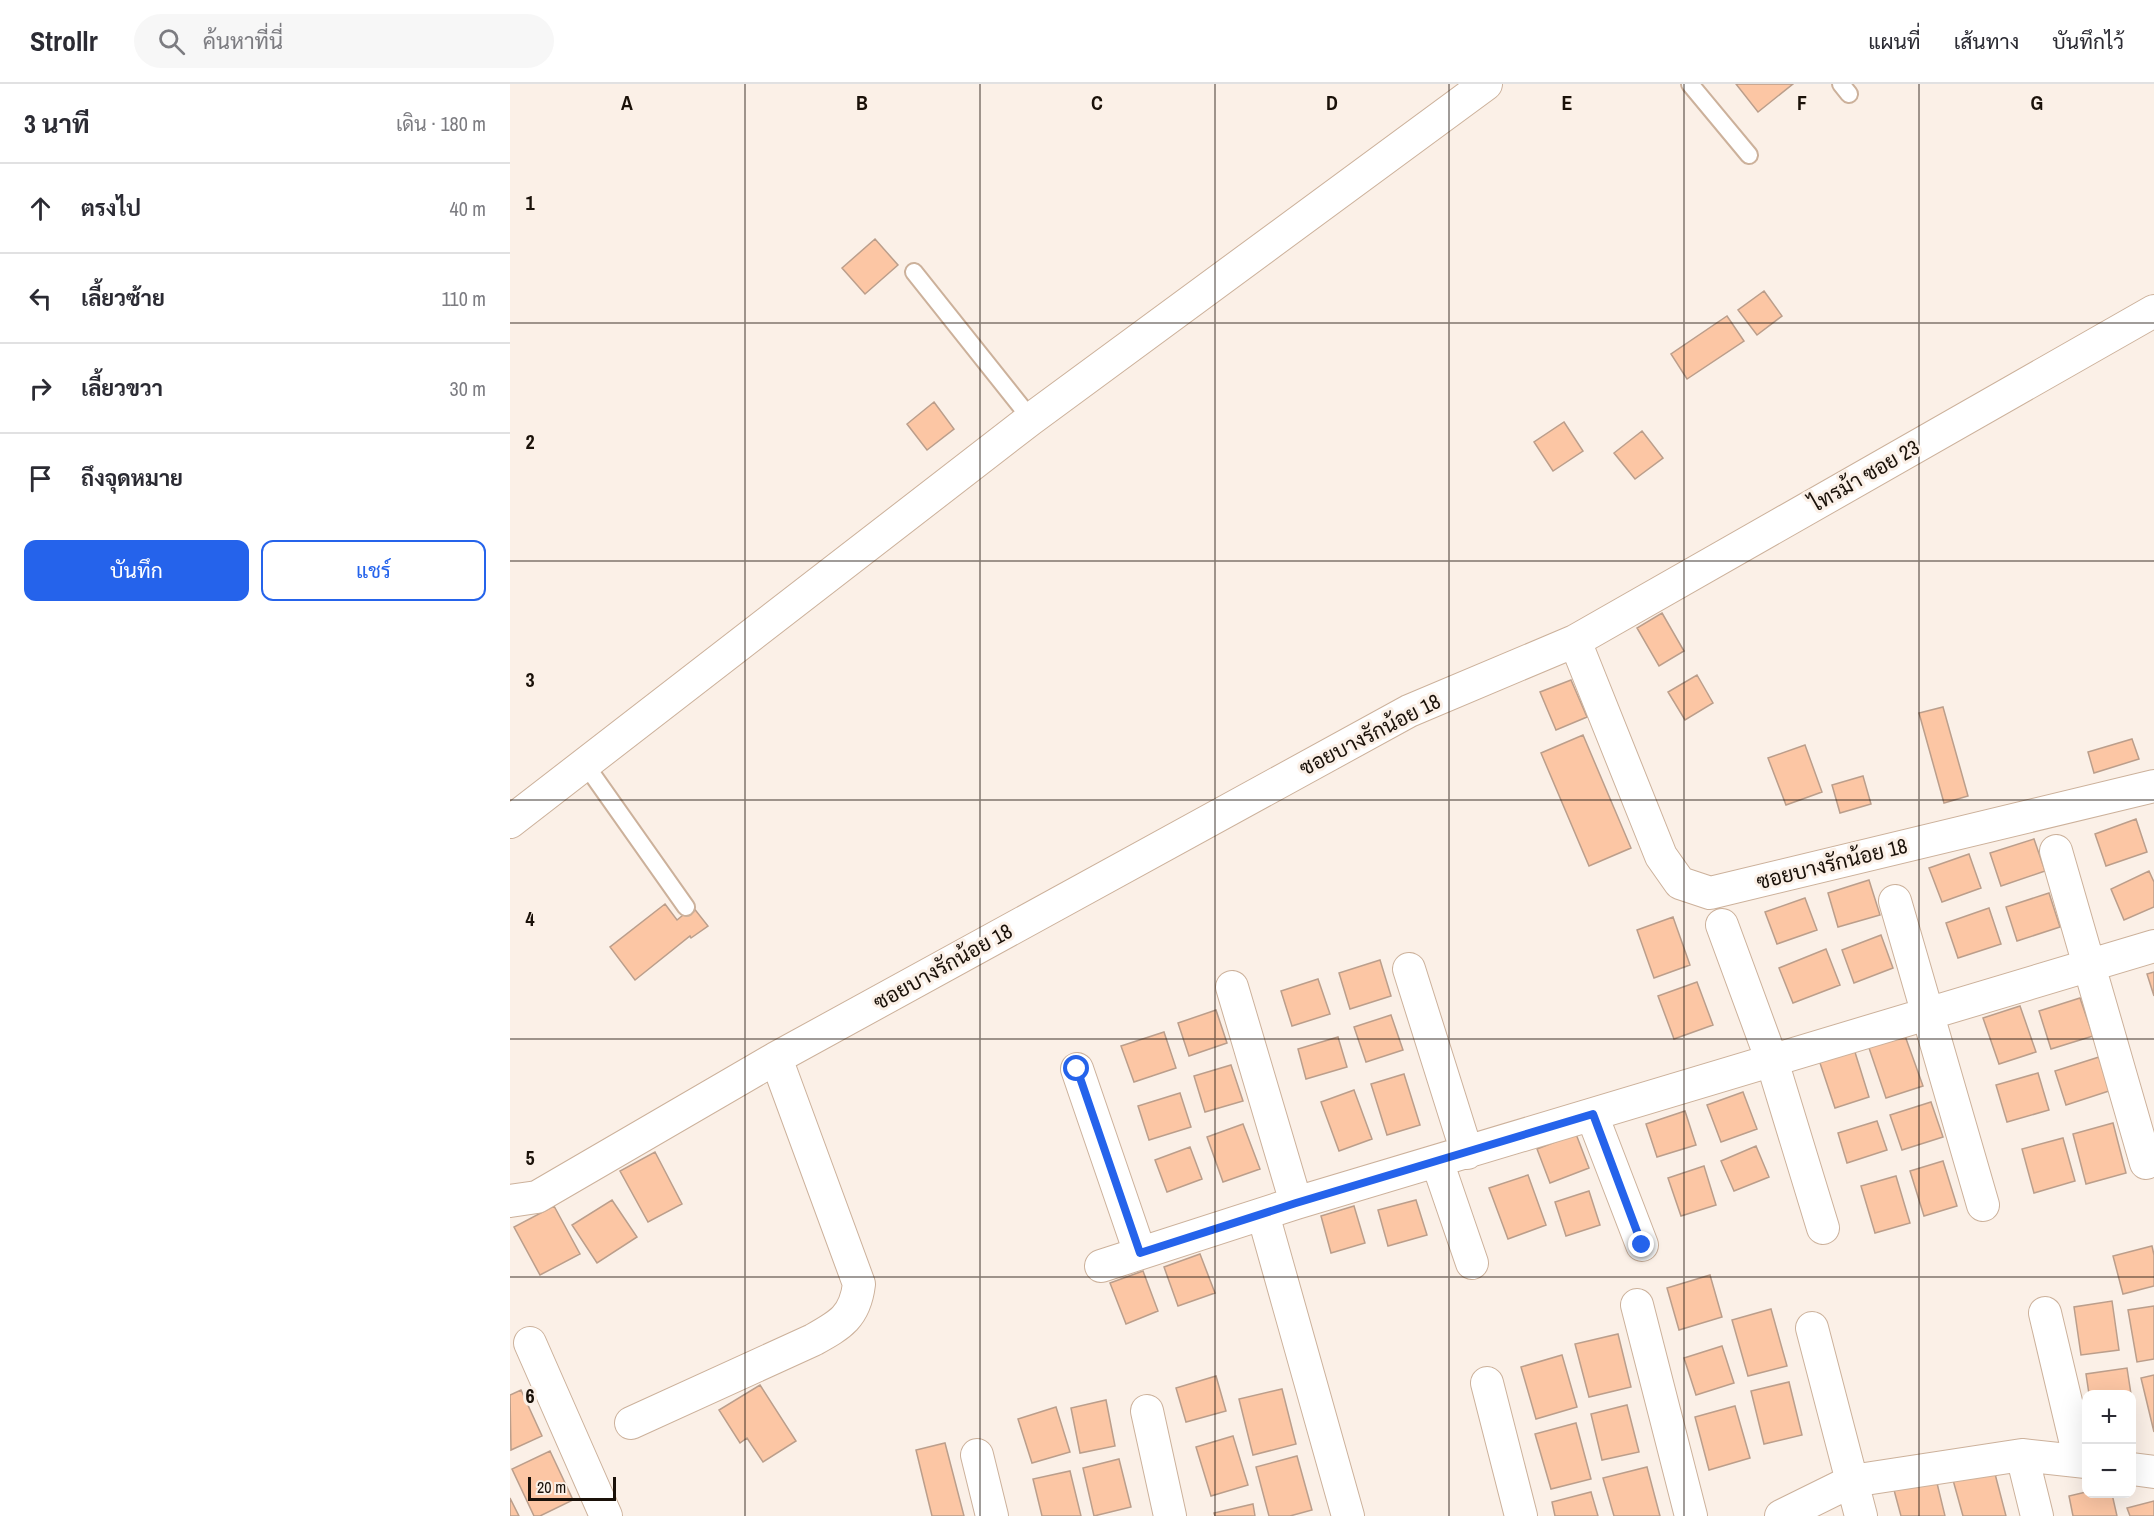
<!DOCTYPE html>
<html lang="th">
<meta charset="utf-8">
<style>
:root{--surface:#fff;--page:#f7f7f7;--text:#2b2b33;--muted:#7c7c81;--line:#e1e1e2;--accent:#2563eb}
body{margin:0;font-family:"Archivo Narrow",Sarabun,sans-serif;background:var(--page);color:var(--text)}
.controls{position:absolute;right:18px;bottom:18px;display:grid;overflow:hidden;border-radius:12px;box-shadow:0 6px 24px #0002}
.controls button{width:54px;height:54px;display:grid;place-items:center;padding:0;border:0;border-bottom:2px solid var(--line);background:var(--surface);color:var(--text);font:30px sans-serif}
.scale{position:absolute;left:18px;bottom:15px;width:88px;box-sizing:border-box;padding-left:6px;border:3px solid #1a1109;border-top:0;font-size:16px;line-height:21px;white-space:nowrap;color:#1a1109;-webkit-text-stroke:4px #fbf0e7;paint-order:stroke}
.stop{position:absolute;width:18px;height:18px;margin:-14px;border:4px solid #2563eb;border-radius:50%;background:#fff}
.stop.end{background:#2563eb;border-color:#fff;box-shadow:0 2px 6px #0008}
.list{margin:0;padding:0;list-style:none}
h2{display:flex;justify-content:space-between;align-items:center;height:78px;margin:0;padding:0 24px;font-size:26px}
h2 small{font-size:20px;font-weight:400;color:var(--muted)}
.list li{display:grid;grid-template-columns:39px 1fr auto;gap:18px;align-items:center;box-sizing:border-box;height:90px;padding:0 24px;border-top:2px solid var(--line)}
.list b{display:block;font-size:22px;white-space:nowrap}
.list em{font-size:20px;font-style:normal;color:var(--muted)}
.actions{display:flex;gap:12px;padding:18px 24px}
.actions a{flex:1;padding:14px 0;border:2px solid var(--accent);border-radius:12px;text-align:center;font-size:21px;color:var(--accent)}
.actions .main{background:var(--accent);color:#fff}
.icon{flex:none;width:33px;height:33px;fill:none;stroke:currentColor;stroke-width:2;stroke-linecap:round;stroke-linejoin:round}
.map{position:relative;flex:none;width:1644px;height:1432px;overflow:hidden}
header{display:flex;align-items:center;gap:36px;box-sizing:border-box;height:84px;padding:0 30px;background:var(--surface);border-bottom:2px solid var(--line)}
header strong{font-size:28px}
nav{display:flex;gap:33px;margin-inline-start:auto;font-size:21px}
.search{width:420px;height:54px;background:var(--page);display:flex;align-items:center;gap:15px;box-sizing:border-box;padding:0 21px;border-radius:33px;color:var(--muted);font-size:22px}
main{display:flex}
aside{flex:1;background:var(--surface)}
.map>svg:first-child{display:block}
.building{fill:#fcc6a4;stroke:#bb9e8b;stroke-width:1.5}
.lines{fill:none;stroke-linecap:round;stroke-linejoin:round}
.service-casing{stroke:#ccb19b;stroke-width:20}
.minor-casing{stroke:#ccb19b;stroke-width:34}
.service{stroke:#fff;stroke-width:16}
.minor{stroke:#fff;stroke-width:32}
.route{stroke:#2563eb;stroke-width:8}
.grid{fill:none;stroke:#1a1109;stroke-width:1.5;stroke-opacity:0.55}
.labels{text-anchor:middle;stroke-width:6;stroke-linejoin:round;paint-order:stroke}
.street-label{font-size:21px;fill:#1a1109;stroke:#fbf0e7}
.grid-label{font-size:20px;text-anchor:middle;font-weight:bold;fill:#1a1109;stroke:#fbf0e7;stroke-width:6;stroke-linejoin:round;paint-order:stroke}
</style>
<header>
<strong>Strollr</strong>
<div class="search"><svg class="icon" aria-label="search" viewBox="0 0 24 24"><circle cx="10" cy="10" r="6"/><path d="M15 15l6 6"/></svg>ค้นหาที่นี่</div>
<nav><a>แผนที่</a><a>เส้นทาง</a><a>บันทึกไว้</a></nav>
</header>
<main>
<aside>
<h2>3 นาที<small>เดิน · 180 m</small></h2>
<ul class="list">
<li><svg class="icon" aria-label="ahead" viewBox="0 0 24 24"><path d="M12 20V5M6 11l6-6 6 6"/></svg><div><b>ตรงไป</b></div><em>40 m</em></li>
<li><svg class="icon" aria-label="left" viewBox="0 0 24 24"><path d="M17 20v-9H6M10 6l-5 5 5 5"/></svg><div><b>เลี้ยวซ้าย</b></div><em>110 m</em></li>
<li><svg class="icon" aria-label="right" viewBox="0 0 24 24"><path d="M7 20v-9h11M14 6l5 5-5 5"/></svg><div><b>เลี้ยวขวา</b></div><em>30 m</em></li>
<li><svg class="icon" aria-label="arrive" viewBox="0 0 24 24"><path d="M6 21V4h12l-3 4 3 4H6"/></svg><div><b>ถึงจุดหมาย</b></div></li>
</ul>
<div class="actions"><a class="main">บันทึก</a><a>แชร์</a></div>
</aside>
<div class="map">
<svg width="1644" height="1432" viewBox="0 0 1644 1432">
<rect width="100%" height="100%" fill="#fbf0e7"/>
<!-- building -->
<path class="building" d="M1226,0h57l-35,28z
M365,155l23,26 -33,29 -23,-26z
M1254,207l18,25 -25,19 -19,-25z
M1217,232l17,25 -57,38 -16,-25z
M424,318l20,27 -27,21 -20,-26z
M1054,338l19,29 -30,20 -19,-29z
M1132,347l21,27 -28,21 -21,-26z
M1152,529l22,38 -25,15 -22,-38z
M1187,591l16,28 -28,17 -17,-28z
M1061,596l16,37 -31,13 -16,-38z
M1433,623l25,89 -24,7 -25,-90z
M1073,651l48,113 -42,18 -48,-113z
M1622,655l7,20 -45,14 -6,-21z
M1295,661l17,47 -36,13 -18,-47z
M1353,692l8,28 -31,9 -8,-28z
M1626,735l11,33 -41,14 -11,-32z
M1524,755l11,32 -44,15 -11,-33z
M1459,770l12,34 -39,14 -13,-34z
M1639,787l5,11v25l-30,13 -13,-31z
M1359,796l11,35 -42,12 -10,-34z
M1539,809l11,34 -43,14 -11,-34z
M1295,814l12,32 -40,14 -12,-32z
M155,820l12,16 16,-13 15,19 -17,12 -1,-2 -55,44 -25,-33z
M1479,824l12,36 -43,14 -12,-35z
M1163,833l17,48 -36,13 -17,-48z
M1371,851l12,33 -39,15 -12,-33z
M1316,865l14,36 -47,18 -14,-35z
M870,876l11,36 -41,13 -11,-36z
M1644,888v24l-7,-22z
M808,895l12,35 -38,12 -11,-35z
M1187,898l16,43 -39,14 -16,-43z
M1570,914l13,38 -42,13 -12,-38z
M1510,922l16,46 -37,12 -16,-46z
M706,926l11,33 -38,13 -11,-33z
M881,931l12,35 -37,12 -12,-35z
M654,948l12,36 -42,14 -13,-36z
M1394,949l19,53 -37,12 -18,-53z
M828,953l9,30 -41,12 -8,-30z
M1344,965l15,48 -34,11 -16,-48z
M1589,973l10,34 -43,14 -11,-34z
M721,981l12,36 -38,11 -11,-36z
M1528,989l11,37 -42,12 -11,-37z
M894,990l16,51 -33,10 -16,-51z
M844,1006l18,49 -33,12 -18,-49z
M1233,1008l14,37 -36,13 -14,-37z
M670,1009l11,34 -42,13 -11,-34z
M1421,1018l12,35 -41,13 -12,-35z
M1175,1027l11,34 -39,12 -11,-33z
M1367,1037l10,29 -40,13 -9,-30z
M1603,1039l13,50 -40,11 -13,-50z
M733,1040l17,45 -37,13 -16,-45z
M1066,1050l13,34 -39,15 -13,-34z
M1553,1054l12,43 -41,12 -12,-44z
M1246,1062l13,31 -35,14 -13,-30z
M680,1063l12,32 -35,13 -12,-32z
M145,1068l27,52 -34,18 -28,-51z
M1433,1077l14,45 -33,10 -14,-45z
M1194,1082l12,39 -35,11 -13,-38z
M1018,1091l18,50 -38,14 -19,-51z
M1386,1092l14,47 -35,10 -14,-47z
M1079,1107l11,34 -34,11 -11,-34z
M102,1116l25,37 -40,26 -25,-38z
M906,1116l11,35 -39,11 -10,-36z
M44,1122l26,48 -40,21 -26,-48z
M844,1122l11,37 -34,10 -10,-37z
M1642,1162l2,9v31l-31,8 -10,-38z
M690,1170l15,39 -37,13 -14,-39z
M633,1187l15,40 -32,13 -16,-41z
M1200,1191l12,42 -43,13 -12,-42z
M1602,1217l7,49 -38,5 -7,-48z
M1644,1222v53l-17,3 -9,-52z
M1261,1225l16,57 -39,10 -16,-56z
M1108,1250l13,53 -42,10 -14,-53z
M1212,1262l12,37 -38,12 -12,-37z
M1052,1271l15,52 -41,12 -15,-52z
M1617,1284l4,26h-42l-3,-20z
M1644,1291v57l-13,-54z
M706,1292l10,35 -40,11 -10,-34z
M1279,1298l13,53 -38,9 -13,-53z
M250,1301l36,56 -33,21 -16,-24 -7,5 -21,-33z
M772,1305l14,55 -43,11 -14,-56z
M11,1306l21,46 -31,14 -1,-55z
M596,1316l9,46 -35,7 -9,-45z
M1117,1321l12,47 -37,8 -11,-46z
M1225,1322l15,52 -41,12 -14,-53z
M546,1323l14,45 -38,11 -14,-44z
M1066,1339l15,56 -40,10 -16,-55z
M723,1352l15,49 -37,11 -15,-49z
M435,1359l19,73h-32l-16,-66z
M40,1367l23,49 -33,16h-6l-22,-47z
M787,1372l15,54 -22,6h-21l-13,-49z
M609,1375l12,48 -37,9 -11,-48z
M1137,1383l13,49h-46l-11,-38z
M1484,1386l12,46h-43l-10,-36z
M560,1387l11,45h-39l-9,-37z
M1426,1395l9,37h-44l-7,-26z
M1081,1408l7,24h-43l-3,-14z
M1576,1408l26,2 5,22h-44l-4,-20z
M0,1414l9,18h-9z
M1644,1417v15h-24l-3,-8z
M743,1420l2,12h-40l-1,-3z"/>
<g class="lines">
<!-- service casing -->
<g class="service-casing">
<path id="service" d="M1180,0l59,71
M1331,0l8,10
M404,188l117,147
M75,680l101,143"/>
</g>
<!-- minor casing -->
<g class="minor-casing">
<path id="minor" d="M1065,557l86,215 19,27 30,10 444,-107
M0,738l521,-403 455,-335
M1546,767l90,312
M1385,817l88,304
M1212,841l50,136 51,167
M899,885l58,184
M722,903l64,216
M567,985l63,184
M1082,1031l50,130
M927,1077l35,102
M0,1117l27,-4 239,-139 633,-347 166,-70 579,-330
M753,1130l85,302
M591,1182l195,-63 858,-257
M1127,1221l54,211
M1535,1229l35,148
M1302,1244l49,188
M20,1259l76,173
M977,1299l34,133
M637,1327l23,105
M121,1339l182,-83c27,-15 42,-23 46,-56l-83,-226
M467,1371l15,61
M1512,1371l15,61
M1622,1385l22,3
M1271,1432l71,-35 170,-26 64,7"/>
</g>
<!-- service -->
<use href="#service" class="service"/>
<!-- minor -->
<use href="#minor" class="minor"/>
</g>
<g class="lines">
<!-- route -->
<path class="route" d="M567,985l63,184 156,-50 297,-89 49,131"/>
</g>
<!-- grid -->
<path class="grid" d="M235,0v1432M470,0v1432M705,0v1432M939,0v1432M1174,0v1432M1409,0v1432M0,239h1644M0,477h1644M0,716h1644M0,955h1644M0,1193h1644"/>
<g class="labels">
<!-- street labels -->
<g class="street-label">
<text transform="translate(1355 392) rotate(-30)" y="7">ไทรม้า ซอย 23</text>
<text transform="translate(860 651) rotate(-27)" y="7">ซอยบางรักน้อย 18</text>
<text transform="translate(1322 780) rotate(-14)" y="7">ซอยบางรักน้อย 18</text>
<text transform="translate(433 883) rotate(-29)" y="7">ซอยบางรักน้อย 18</text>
</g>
</g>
<g class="grid-label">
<text x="117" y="26">A</text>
<text x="352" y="26">B</text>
<text x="587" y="26">C</text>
<text x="822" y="26">D</text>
<text x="1057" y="26">E</text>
<text x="1292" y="26">F</text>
<text x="1527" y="26">G</text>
<text x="20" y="126">1</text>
<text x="20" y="365">2</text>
<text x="20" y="603">3</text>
<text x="20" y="842">4</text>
<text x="20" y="1081">5</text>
<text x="20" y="1319">6</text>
</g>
</svg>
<div class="controls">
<button>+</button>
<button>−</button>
</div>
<div class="scale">20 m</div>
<div class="stop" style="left:567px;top:985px"></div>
<div class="stop end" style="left:1132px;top:1161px"></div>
</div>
</main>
